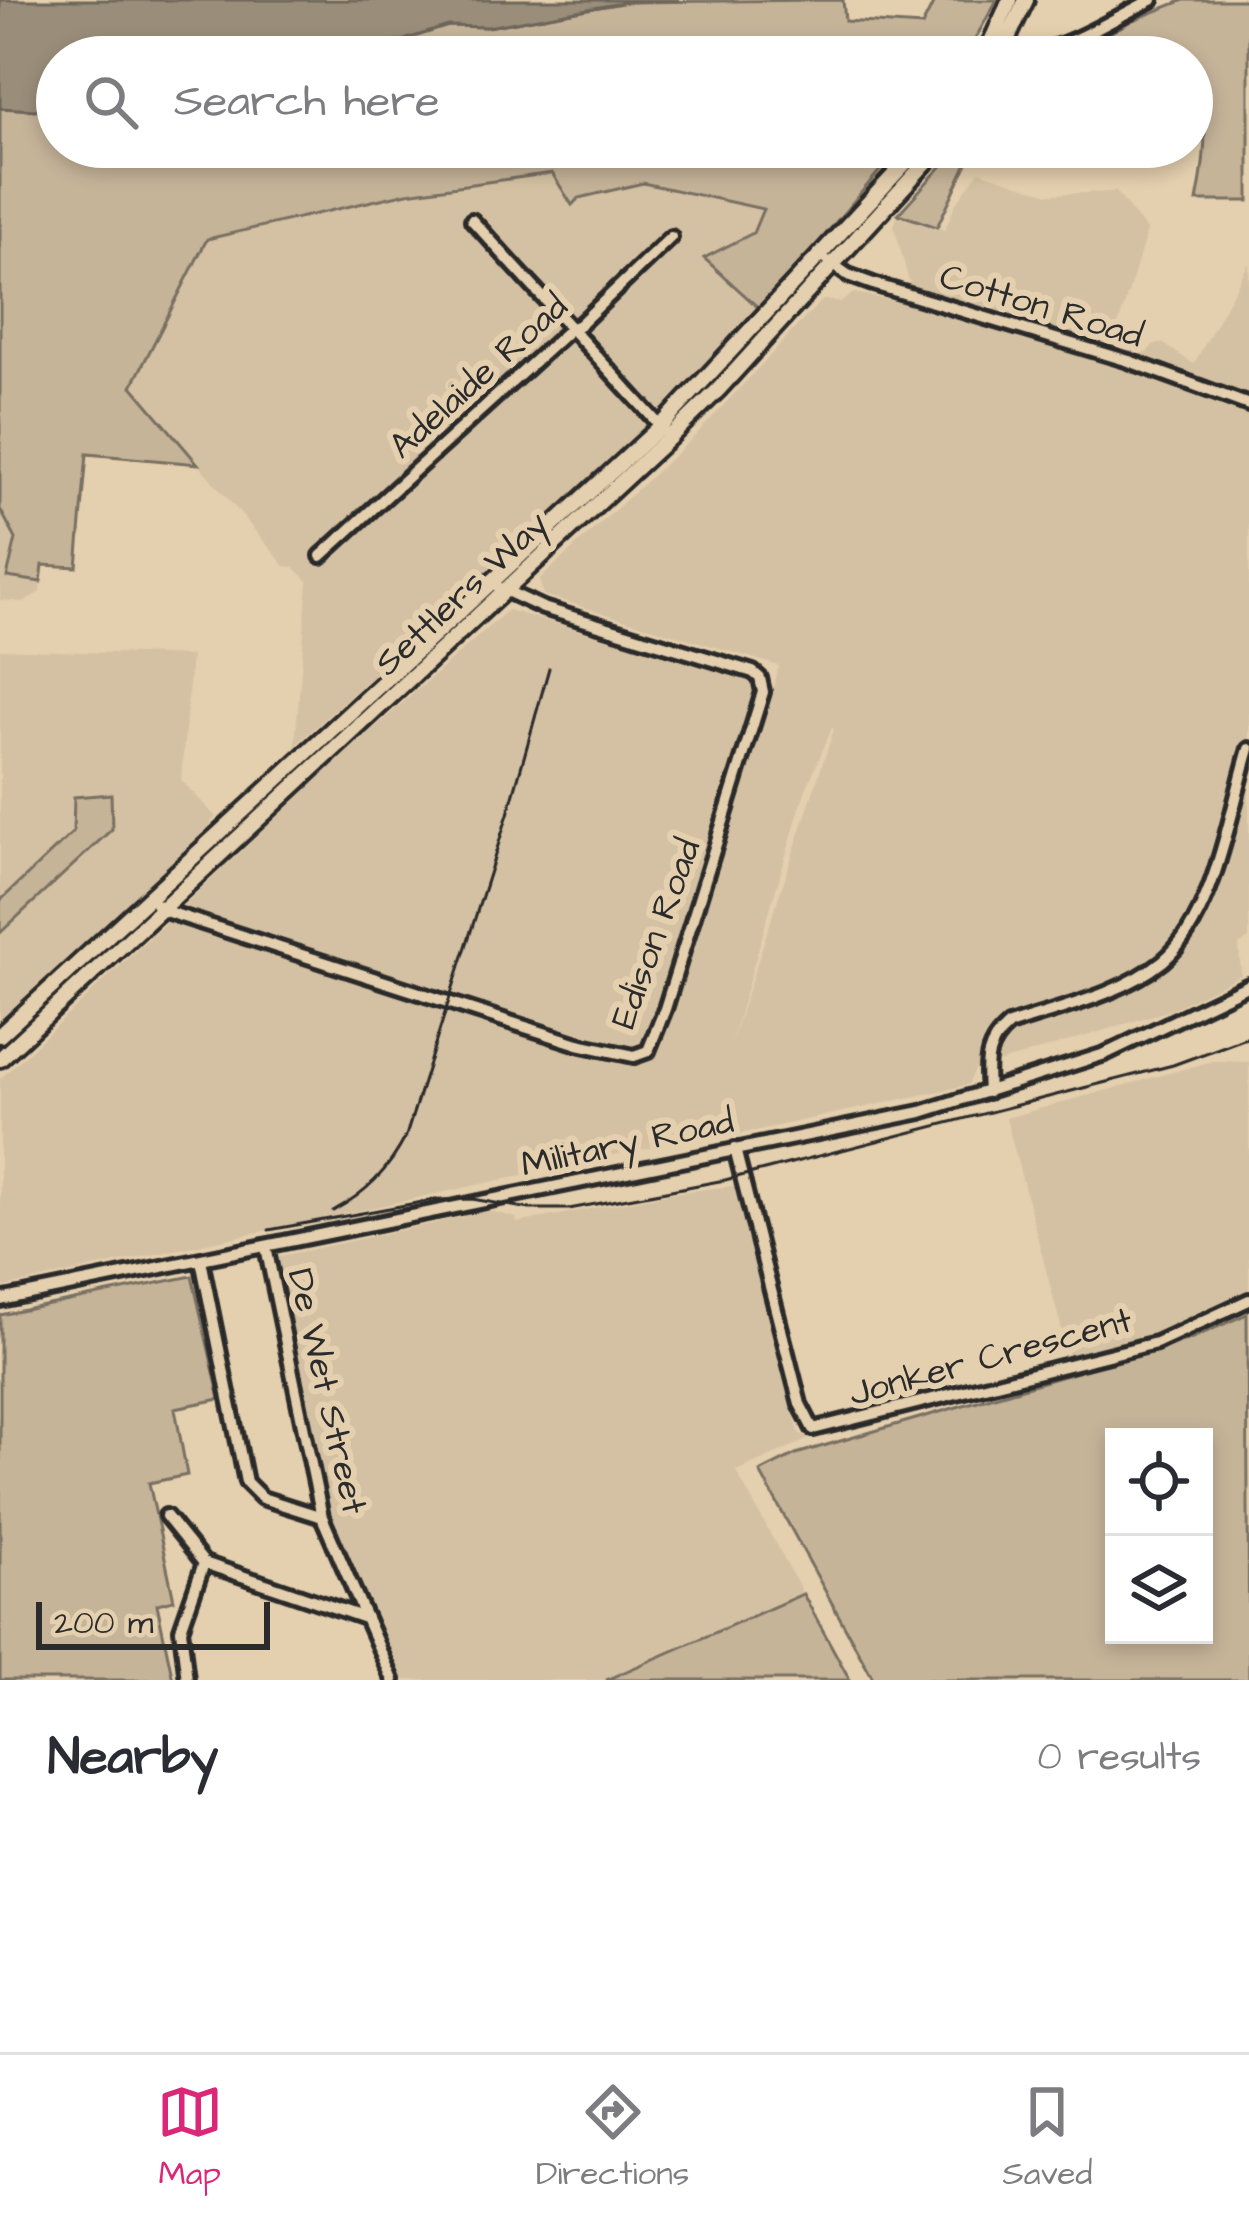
<!DOCTYPE html>
<style>
:root{--surface:#fff;--page:#f7f7f7;--text:#2b2b33;--muted:#7c7c81;--line:#e1e1e2;--accent:#db2777}
body{margin:0;font-family:"Architects Daughter",sans-serif;background:var(--page);color:var(--text)}
.controls{position:absolute;right:36px;bottom:36px;display:grid;overflow:hidden;border-radius:0px;box-shadow:0 6px 18px #0003}
.controls button{width:108px;height:108px;display:grid;place-items:center;padding:0;border:0;border-bottom:3px solid var(--line);background:var(--surface);color:var(--text);font:60px sans-serif}
.scale{position:absolute;left:36px;bottom:30px;width:234px;box-sizing:border-box;padding-left:12px;border:6px solid #2b2b2b;border-top:0;font-size:33px;line-height:42px;white-space:nowrap;color:#2b2b2b;-webkit-text-stroke:9px #e4cfae;paint-order:stroke}
.list{margin:0;padding:0;list-style:none}
h2{display:flex;justify-content:space-between;align-items:center;height:156px;margin:0;padding:0 48px;font-size:51px}
h2 small{font-size:39px;font-weight:400;color:var(--muted)}
.icon{flex:none;width:66px;height:66px;fill:none;stroke:currentColor;stroke-width:2;stroke-linecap:round;stroke-linejoin:round}
.map{position:relative;flex:none;width:1249px;height:1680px;overflow:hidden}
.search{position:absolute;background:var(--surface);box-shadow:0 6px 18px #0003;left:36px;right:36px;top:36px;height:132px;display:flex;align-items:center;gap:30px;box-sizing:border-box;padding:0 42px;border-radius:66px;color:var(--muted);font-size:45px}
.sheet{height:372px;background:var(--surface)}
nav{display:flex;justify-content:space-around;align-items:center;box-sizing:border-box;height:168px;border-top:3px solid var(--line);background:var(--surface);font-size:33px;color:var(--muted)}
nav a{display:grid;justify-items:center;gap:6px}
nav .on{color:var(--accent)}
.map>svg:first-child{display:block}
.built{fill:#d4c1a3;fill-rule:evenodd}
.green{fill:#c6b499;stroke:#787062;stroke-width:3;fill-rule:evenodd}
.water{fill:#9a8e7a;stroke:#6e665a;stroke-width:3}
.lines{fill:none;stroke-linecap:round;stroke-linejoin:round}
.minor-casing{stroke:#2b2b2b;stroke-width:20}
.major-casing{stroke:#2b2b2b;stroke-width:22}
.minor{stroke:#e4cfae;stroke-width:10}
.major{stroke:#e4cfae;stroke-width:14}
.rail{stroke:#2b2b2b;stroke-width:3}
.labels{text-anchor:middle;stroke-width:12;stroke-linejoin:round;paint-order:stroke}
.street-label{font-size:36px;fill:#2b2b2b;stroke:#e4cfae}
</style>
<div class="map">
<svg width="1249" height="1680" viewBox="0 0 1249 1680">
<rect width="100%" height="100%" fill="#e4cfae"/>
<filter id="ink" filterUnits="userSpaceOnUse"><feTurbulence type="fractalNoise" baseFrequency=".00833" numOctaves="2"/><feDisplacementMap in="SourceGraphic" scale="24" xChannelSelector="R" yChannelSelector="G"/><feConvolveMatrix kernelMatrix="1 2 1 2 8 2 1 2 1" color-interpolation-filters="sRGB"/></filter>
<g filter="url(#ink)">
<!-- built -->
<path class="built" d="M979,171l70,23 67,-2 31,39 -34,111 34,10 6,-7 9,-2 32,21 55,-101v676l-10,6 2,30 -71,35 -195,60 -7,15 -266,57 -6,-24 -39,28 -657,142v-209l330,-312 178,-157 266,76 5,-20 -236,-71 -4,-15 154,-142 125,-134 5,-4 18,2 13,-9 50,10 6,-18 -16,-59 4,-12 47,16 10,-25zM832,728l2,1 -104,316 74,-251z
M553,173l26,25 64,-15 120,26 -9,24 7,77 -118,121 -348,315 13,-165 -14,-14 -9,-1 -153,-180 75,-147 200,-46z
M0,509l16,30 -8,37 33,6 -1,10 -16,10 -24,-2z
M0,649l191,7 -10,124 35,37 -5,4 -1,12 -210,186z
M1213,1061l36,1v230l-96,44 -84,21 -63,-239z
M734,1186l65,247 10,6 -73,32 67,123 -197,86h-205l-69,-153 -56,-270 214,-46 26,7 1,5 154,-30z"/>
<!-- green -->
<path class="green" d="M843,0l2,21 77,5 13,-26h62l-32,57h-647l86,-17 44,-14 40,1 139,-25z
M1184,0h65v201h-52c7,-34 11,-67 6,-102l-11,-9v-33h-139l21,-4 59,-33z
M0,108l57,3v36h843l-139,163 -57,-52 49,-25 10,-24 -120,-26 -64,15 -7,7 -20,-32 -145,20 -200,46 -75,147 66,78 -111,-10 -10,113 -34,-2 -2,17 -34,-5 9,-38 -16,-30z
M959,147h34l-25,14 -31,66 -39,-13z
M111,794l1,35 -112,104v-32l73,-69 1,-35z
M192,1276l28,123 -45,9 12,67 -38,8 25,117 -17,4 16,76h-173v-365z
M1247,1314l2,366h-375l-114,-208 36,-18 394,-115zM1114,1437h90v198h-90z
M803,1594l47,86h-244z"/>
<!-- water -->
<path class="water" d="M0,0h679l-52,2 -139,25 -40,-1 -44,14 -86,17h-261v54l-57,-3z"/>
<g class="lines">
<!-- minor casing -->
<g class="minor-casing">
<path id="minor" d="M998,49c51,17 109,-29 154,-49
M472,220l192,210
M828,261l20,14 25,9 256,77 120,44
M321,556l249,-227 9,-4 92,-88
M156,904l6,6 416,134 56,12 14,-5 17,-42 98,-317 -3,-14 -7,-6 -210,-64 -45,-21
M988,1092c-2,-30 -3,-47 21,-67 50,-17 112,-30 154,-64 52,-43 67,-150 86,-212
M735,1149l65,255 13,25 343,-86 93,-43
M266,1247l56,270 71,163
M201,1260l45,222 16,16 60,19
M0,1300l921,-188 184,-58 144,-69
M166,1516l38,47 161,55
M187,1680l-6,-51 23,-66"/>
</g>
<!-- major casing -->
<g class="major-casing">
<path id="major" d="M984,57l26,-57
M999,57l27,-57
M0,1035l661,-609 259,-279
M0,1059l670,-622 48,-47 222,-243"/>
</g>
<!-- minor -->
<use href="#minor" class="minor"/>
<!-- major -->
<use href="#major" class="major"/>
<!-- rail -->
<path class="rail" d="M333,1211c33,-18 56,-41 73,-75l102,-322 41,-146
M269,1230l164,-30 39,-1 58,10h39l156,-29 448,-115 76,-28"/>
</g>
</g>
<g class="labels">
<!-- street labels -->
<g class="street-label">
<text transform="translate(1042 304) rotate(17)" y="13">Cotton Road</text>
<text transform="translate(477 375) rotate(-42)" y="13">Adelaide Road</text>
<text transform="translate(460 592) rotate(-43)" y="13">Settlers Way</text>
<text transform="translate(654 933) rotate(-70)" y="13">Edison Road</text>
<text transform="translate(627 1141) rotate(-12)" y="13">Military Road</text>
<text transform="translate(990 1355) rotate(-15)" y="13">Jonker Crescent</text>
<text transform="translate(329 1391) rotate(77)" y="13">De Wet Street</text>
</g>
</g>
</svg>
<div class="controls">
<button><svg class="icon" aria-label="locate" viewBox="0 0 24 24"><circle cx="12" cy="12" r="6"/><path d="M12 2v4M12 18v4M2 12h4M18 12h4"/></svg></button>
<button><svg class="icon" aria-label="layers" viewBox="0 0 24 24"><path d="M12 4l9 5-9 5-9-5zM3 14l9 5 9-5"/></svg></button>
</div>
<div class="scale">200 m</div>
<div class="search"><svg class="icon" aria-label="search" viewBox="0 0 24 24"><circle cx="10" cy="10" r="6"/><path d="M15 15l6 6"/></svg>Search here</div>
</div>
<section class="sheet">
<h2>Nearby<small>0 results</small></h2>
<ul class="list">
</ul>
</section>
<nav>
<a class="on"><svg class="icon" aria-label="map" viewBox="0 0 24 24"><path d="M3 6l6-2 6 2 6-2v14l-6 2-6-2-6 2zM9 4v14M15 6v14"/></svg>Map</a>
<a><svg class="icon" aria-label="directions" viewBox="0 0 24 24"><path d="M12 3l9 9-9 9-9-9zM9 14v-3h6M13 9l2 2-2 2"/></svg>Directions</a>
<a><svg class="icon" aria-label="saved" viewBox="0 0 24 24"><path d="M7 4h10v16l-5-4-5 4z"/></svg>Saved</a>
</nav>
